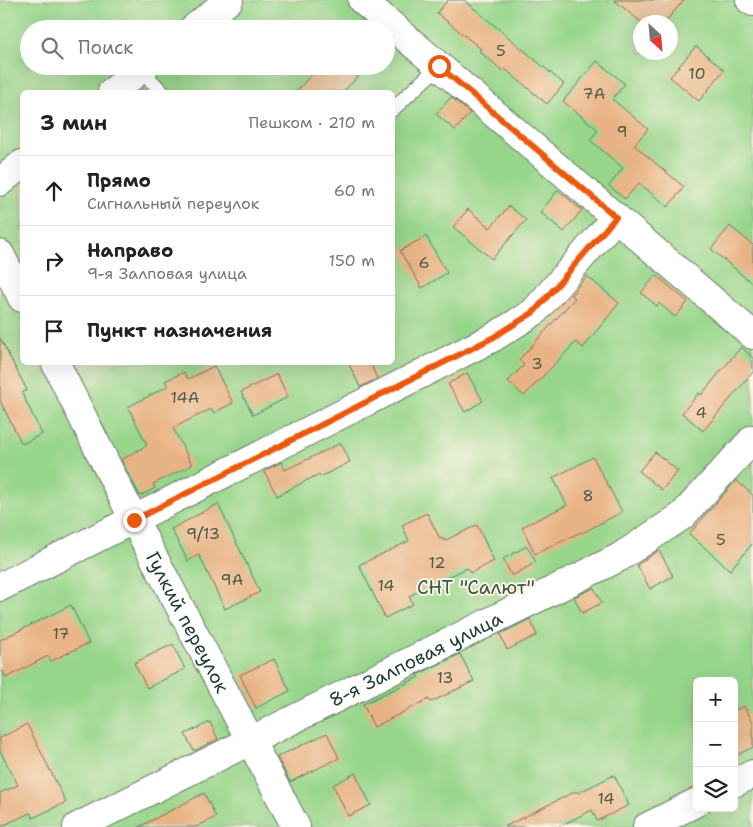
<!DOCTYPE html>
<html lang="ru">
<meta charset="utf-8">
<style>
:root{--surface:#fff;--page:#f2f2f2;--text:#222;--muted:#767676;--line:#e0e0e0}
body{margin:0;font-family:"Shantell Sans",sans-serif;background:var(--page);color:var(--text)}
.controls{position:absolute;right:15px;bottom:15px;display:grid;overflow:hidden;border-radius:8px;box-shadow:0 5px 20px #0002}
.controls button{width:45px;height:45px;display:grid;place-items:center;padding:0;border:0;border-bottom:1px solid var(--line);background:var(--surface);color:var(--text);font:25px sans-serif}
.compass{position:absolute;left:633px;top:15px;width:45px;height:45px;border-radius:50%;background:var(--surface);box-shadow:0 5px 20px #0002;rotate:154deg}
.stop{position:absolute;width:15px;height:15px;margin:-11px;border:4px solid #ea580c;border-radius:50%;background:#fff}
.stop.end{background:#ea580c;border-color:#fff;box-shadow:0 1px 5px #0008}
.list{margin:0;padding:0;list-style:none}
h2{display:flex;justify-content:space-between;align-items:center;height:65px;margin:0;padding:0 20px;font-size:21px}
h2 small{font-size:16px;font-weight:400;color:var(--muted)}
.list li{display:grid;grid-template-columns:32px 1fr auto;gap:15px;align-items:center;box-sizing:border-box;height:70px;padding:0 20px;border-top:1px solid var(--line)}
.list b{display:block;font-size:19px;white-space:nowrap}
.list p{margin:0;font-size:16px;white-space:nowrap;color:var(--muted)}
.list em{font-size:16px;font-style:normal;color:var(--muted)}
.icon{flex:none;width:28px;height:28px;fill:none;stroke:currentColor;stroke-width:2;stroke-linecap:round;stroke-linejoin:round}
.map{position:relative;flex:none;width:753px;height:827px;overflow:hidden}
.search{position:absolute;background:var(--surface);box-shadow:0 5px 20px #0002;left:20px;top:20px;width:375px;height:55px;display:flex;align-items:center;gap:12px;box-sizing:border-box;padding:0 18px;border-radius:28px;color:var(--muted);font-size:19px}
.panel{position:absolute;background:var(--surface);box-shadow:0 5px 20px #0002;left:20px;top:90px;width:375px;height:275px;border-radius:8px}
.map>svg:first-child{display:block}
.green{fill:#97d58b;stroke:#5b8960;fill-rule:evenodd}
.building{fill:#e8b384}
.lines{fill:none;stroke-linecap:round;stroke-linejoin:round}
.lane-casing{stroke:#667765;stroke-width:16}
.street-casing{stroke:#667765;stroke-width:30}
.lane{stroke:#fff;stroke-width:14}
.street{stroke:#fff;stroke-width:28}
.route{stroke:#ea580c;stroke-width:6}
.labels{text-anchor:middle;stroke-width:4;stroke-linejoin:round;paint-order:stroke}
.number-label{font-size:16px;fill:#515a48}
.park-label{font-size:19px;fill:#375b45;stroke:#fcf5e5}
.street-label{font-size:19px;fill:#1f3d34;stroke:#fcf5e5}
</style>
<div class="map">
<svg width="753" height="827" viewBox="0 0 753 827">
<rect width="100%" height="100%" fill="#fcf5e5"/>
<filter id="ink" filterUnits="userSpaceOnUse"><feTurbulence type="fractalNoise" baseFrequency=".02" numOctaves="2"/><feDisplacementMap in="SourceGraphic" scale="10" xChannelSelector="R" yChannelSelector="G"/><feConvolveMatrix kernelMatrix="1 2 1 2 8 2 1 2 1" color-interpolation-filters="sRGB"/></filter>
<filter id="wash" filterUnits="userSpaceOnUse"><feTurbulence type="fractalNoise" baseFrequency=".0096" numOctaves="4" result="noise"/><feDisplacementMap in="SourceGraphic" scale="20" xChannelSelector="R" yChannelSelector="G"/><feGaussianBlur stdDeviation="1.12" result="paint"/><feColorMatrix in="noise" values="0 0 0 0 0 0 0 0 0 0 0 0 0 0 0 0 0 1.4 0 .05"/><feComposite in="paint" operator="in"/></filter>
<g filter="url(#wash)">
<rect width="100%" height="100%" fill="#eae3c1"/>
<!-- green -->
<path class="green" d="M0,0h753v827h-753zM640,22h30v30h-30zM29,29h357v37h-357zM22,92h370v270h-370zM697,681h37v127h-37z"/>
<g id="blocks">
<!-- building -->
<path class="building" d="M448,0h16l100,84 -17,20 -42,-35 -2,2 -24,-20 2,-2 -44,-36z
M614,0h70l-19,22h-24z
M696,46l28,24 -25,31 -29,-24z
M597,61l28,23 -13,15 36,30 -14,16 50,42 -16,20 -29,-24 -14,16 -16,-13 14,-18 -33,-28 8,-10 -35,-29z
M319,66h49l-25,26h-47z
M451,97l19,16 -15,17 -19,-16z
M558,190l24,20 -18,22 -24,-20z
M509,206l17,14 -34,39 -39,-32 15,-18 22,19z
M730,226l23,19v39l-42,-35z
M426,236l21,37 -25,15 -22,-37z
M656,275l32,27 -13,15 -16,-14 -2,3 -16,-13z
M587,276l32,27 -36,45 -7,-6 -52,54 -16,-15 16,-16 -5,-5 56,-62 -4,-3z
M0,338l27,52 -5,3 20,41 -20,10 -22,-43z
M741,347l12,11v14l-50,59 -21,-18 17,-20 2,2z
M348,362h22l7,17 -17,8z
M214,366l19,37 -20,10 -2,-4 -38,19 19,37 -39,19 2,4 -15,8 -19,-36 26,-15 -19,-38 40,-21 -3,-5 19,-9 4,7z
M467,373l16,28 -18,11 -17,-28z
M277,374l11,23 -35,18 -12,-23z
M341,443l9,19 -30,15 -1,-3 -42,22 -13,-25 17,-9 4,8z
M655,452l23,19 -16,19 -23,-19z
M593,457l29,55 -40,21 -1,-1 -46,22 -13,-27 45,-22 -14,-27z
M736,480l17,15v48l-23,27 -41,-36z
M218,504l42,88 -35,17 -26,-54 -11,6 -17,-32z
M427,513l13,26 2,-1 2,3 33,-16 17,36 -24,12 -3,-5 -58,28 4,8 -28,14 -26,-53 50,-24 -7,-16z
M527,546l9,16 -24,14 -9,-17z
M659,550l14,26 -23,13 -13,-24z
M594,588l8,15 -20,10 -8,-16z
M71,605l18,38 -38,18 -3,-5 -42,22 -6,-11v-27z
M530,619l7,16 -30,15 -7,-16z
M173,644l12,25 -38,19 -13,-25z
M460,654l14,27 -43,21 -2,-3 -55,28 -11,-23 56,-27 -2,-2z
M274,659l16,32 -34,17 -16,-33z
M744,706l9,16v25l-16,8 -3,-5v-39z
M210,722l8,17 -24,12 -9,-17z
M27,724l39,78 -33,16 -3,-5 -30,14v-34l18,-8 -18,-34v-13z
M327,733l12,25 -49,24 -13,-25z
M355,773l16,32 -23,11 -15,-31z
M614,775l15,30 -32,16 -5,-11 -34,17h-54l72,-36 2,2z
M204,793l12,24 -20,10h-57z"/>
</g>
</g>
<g filter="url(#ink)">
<use href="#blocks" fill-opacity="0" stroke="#667765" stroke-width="1"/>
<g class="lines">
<!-- lane casing -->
<g class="lane-casing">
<path id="lane" d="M141,70l21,22
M392,110l47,-44"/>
</g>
<!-- street casing -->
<g class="street-casing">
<g id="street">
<path d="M362,0l391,335"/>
<path d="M750,0l3,2"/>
<path d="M193,29l36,-29"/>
<path d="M112,92l33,-26"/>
<path d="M0,182l22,-18"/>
<path d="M0,254l22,44"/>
<path id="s1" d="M55,362l79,158 162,307"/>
<path d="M0,587l494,-250 40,-25 82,-95"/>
<path d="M734,783l19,-9"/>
<path id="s2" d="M77,827l543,-270 62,-41 71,-77"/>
<path d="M647,827l50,-25"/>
</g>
</g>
<!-- lane -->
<use href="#lane" class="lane"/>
<!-- street -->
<use href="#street" class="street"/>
</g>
</g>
<g class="lines" filter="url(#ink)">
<!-- route -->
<path class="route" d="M134,520l360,-183 40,-25 82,-95 -177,-151"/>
</g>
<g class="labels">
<!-- number labels -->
<g class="number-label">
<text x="501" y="56">5</text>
<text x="697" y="79">10</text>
<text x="594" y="99">7А</text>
<text x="622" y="137">9</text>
<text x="424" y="268">6</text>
<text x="537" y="369">3</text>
<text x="185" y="403">14А</text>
<text x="701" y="418">4</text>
<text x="588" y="501">8</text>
<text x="203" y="539">9/13</text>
<text x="721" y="545">5</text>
<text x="437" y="568">12</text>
<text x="232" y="585">9А</text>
<text x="386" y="591">14</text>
<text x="61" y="639">17</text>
<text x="445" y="683">13</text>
<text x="606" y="804">14</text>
</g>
<!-- park labels -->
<g class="park-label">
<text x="476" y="594">СНТ "Салют"</text>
</g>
<!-- street labels -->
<g class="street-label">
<text dy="7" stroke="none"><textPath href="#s1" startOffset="292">Гулкий переулок</textPath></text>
<text dy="7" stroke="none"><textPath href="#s2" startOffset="378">8-я Залповая улица</textPath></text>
</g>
</g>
</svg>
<div class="controls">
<button>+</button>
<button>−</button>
<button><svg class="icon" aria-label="layers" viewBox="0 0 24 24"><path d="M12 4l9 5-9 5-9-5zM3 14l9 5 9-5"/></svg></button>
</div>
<svg class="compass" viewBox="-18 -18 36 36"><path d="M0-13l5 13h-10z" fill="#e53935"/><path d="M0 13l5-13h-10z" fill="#767676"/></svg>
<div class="stop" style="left:439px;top:66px"></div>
<div class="stop end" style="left:134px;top:520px"></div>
<div class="search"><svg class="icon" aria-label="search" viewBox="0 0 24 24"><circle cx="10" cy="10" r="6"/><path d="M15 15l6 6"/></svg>Поиск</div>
<section class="panel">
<h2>3 мин<small>Пешком · 210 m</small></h2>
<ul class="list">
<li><svg class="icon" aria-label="ahead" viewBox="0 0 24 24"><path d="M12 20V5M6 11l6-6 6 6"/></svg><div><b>Прямо</b><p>Сигнальный переулок</p></div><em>60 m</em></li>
<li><svg class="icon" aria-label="right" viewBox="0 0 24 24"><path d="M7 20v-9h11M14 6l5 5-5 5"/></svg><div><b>Направо</b><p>9-я Залповая улица</p></div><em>150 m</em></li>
<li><svg class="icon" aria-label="arrive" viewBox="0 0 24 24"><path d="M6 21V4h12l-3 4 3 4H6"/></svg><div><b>Пункт назначения</b></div></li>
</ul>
</section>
</div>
